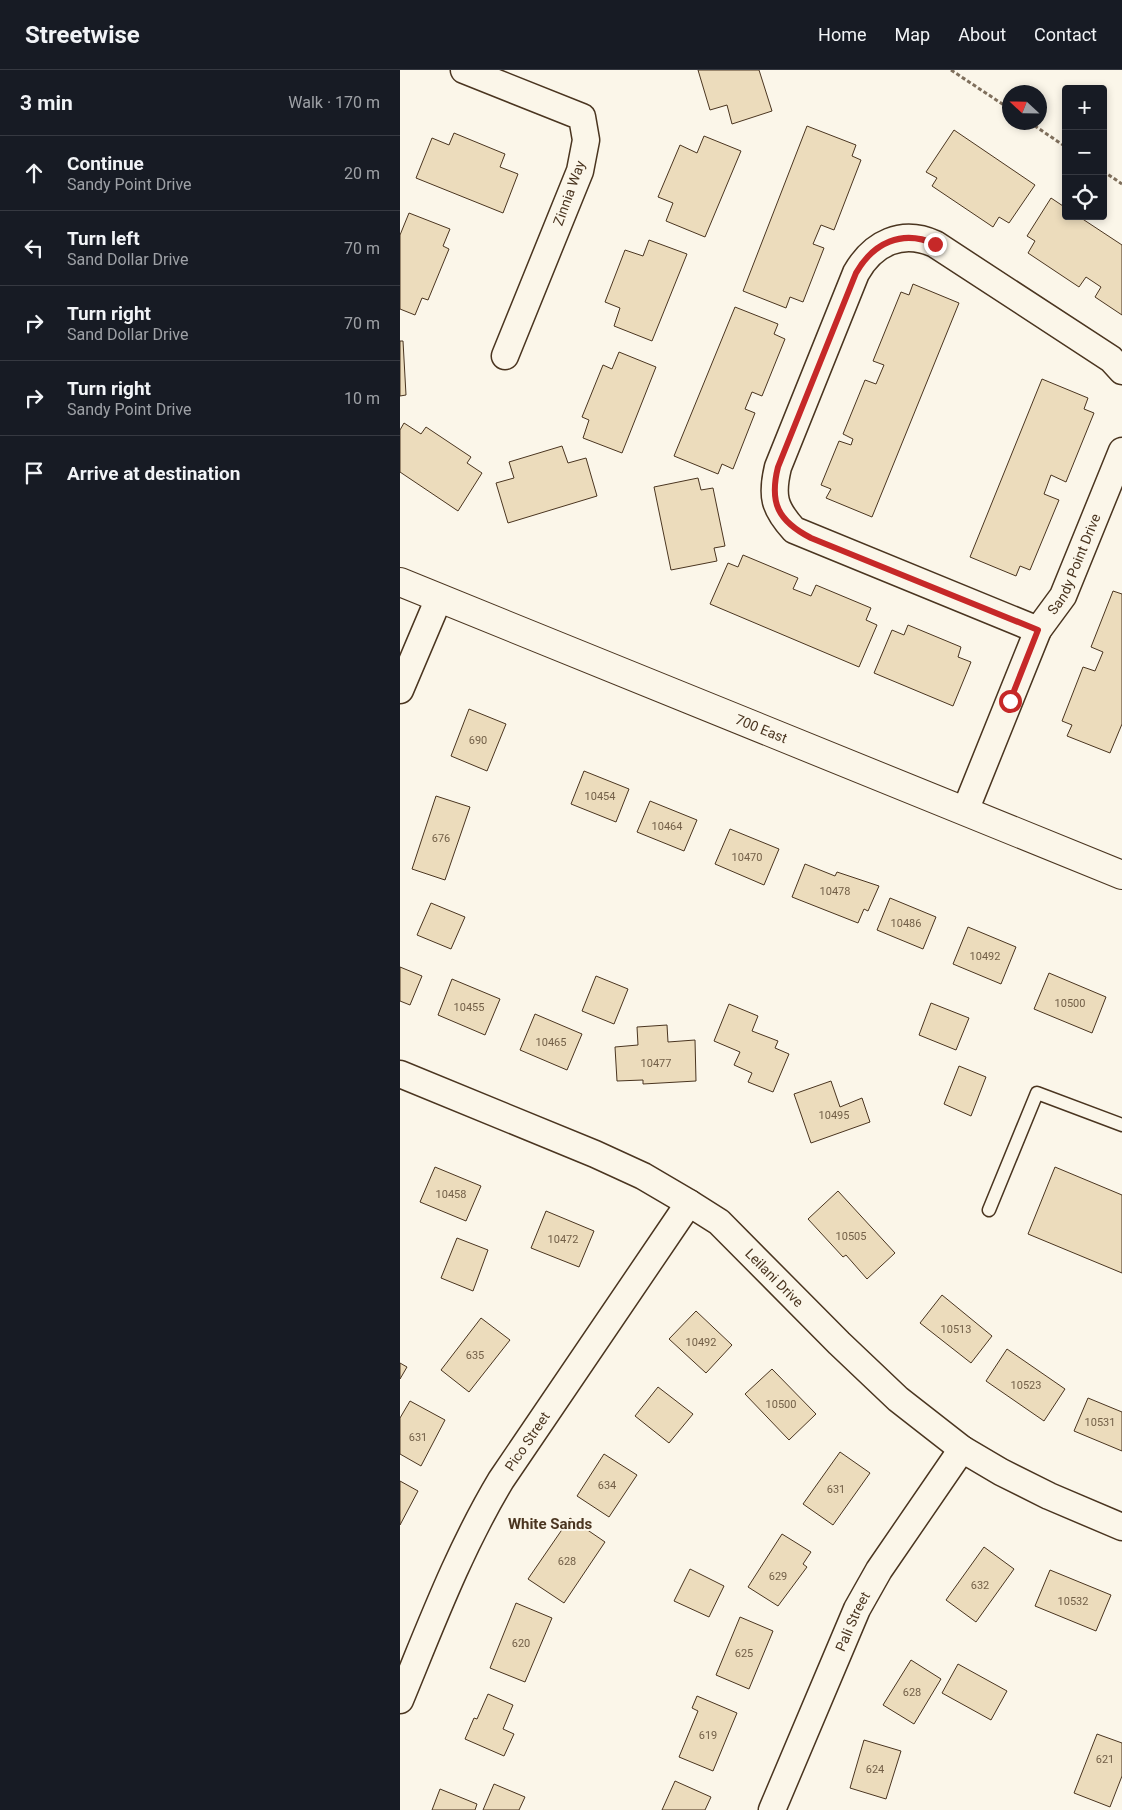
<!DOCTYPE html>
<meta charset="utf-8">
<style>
:root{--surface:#171b24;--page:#242831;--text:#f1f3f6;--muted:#9ea1a6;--line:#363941}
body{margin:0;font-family:Roboto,sans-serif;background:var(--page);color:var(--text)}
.controls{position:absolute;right:15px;top:15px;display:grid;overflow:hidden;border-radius:5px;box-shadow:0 2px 8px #0003}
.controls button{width:45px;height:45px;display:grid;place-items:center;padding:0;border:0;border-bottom:1px solid var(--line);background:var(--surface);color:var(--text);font:25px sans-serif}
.compass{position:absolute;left:602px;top:15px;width:45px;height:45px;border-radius:50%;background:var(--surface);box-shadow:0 2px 8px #0003;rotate:292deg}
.stop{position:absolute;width:15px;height:15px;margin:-11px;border:4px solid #c62828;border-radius:50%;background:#fff}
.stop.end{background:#c62828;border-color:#fff;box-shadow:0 1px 5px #0008}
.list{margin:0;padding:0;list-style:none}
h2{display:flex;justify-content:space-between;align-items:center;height:65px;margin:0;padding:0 20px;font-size:21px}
h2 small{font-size:16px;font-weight:400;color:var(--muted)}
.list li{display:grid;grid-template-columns:32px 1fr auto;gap:15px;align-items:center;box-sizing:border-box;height:75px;padding:0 20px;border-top:1px solid var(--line)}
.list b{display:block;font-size:19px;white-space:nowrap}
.list p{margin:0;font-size:16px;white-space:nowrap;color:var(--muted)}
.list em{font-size:16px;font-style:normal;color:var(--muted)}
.icon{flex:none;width:28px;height:28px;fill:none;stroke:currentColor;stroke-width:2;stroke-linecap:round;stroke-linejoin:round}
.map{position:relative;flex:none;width:722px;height:1740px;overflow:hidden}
header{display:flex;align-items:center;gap:30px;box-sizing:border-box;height:70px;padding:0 25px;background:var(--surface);border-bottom:1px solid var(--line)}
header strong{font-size:24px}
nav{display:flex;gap:28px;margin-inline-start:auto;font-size:18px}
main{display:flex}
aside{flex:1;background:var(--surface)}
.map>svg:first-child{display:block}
.building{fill:#ecdcbc;stroke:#4a3520}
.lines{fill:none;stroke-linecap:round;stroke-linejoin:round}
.lane-casing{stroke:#4a3520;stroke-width:15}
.street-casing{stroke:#4a3520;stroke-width:29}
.primary-casing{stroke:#4a3520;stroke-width:30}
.path{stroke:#7f6f5c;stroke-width:3;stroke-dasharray:4 2.5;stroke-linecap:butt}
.lane{stroke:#fbf6e9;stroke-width:12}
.street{stroke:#fbf6e9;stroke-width:26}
.primary{stroke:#fbf6e9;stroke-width:28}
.route{stroke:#c62828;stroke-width:6}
.labels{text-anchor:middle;stroke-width:4;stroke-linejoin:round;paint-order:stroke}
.number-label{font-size:11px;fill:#725f47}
.street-label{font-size:14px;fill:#4a3520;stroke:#fbf6e9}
.neighbourhood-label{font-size:15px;font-weight:bold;fill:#4a3520;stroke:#fbf6e9}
</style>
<header>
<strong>Streetwise</strong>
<nav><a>Home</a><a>Map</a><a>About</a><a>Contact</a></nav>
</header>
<main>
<aside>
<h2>3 min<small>Walk · 170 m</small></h2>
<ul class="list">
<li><svg class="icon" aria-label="ahead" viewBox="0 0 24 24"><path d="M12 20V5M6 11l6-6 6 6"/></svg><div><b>Continue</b><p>Sandy Point Drive</p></div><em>20 m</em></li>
<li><svg class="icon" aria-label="left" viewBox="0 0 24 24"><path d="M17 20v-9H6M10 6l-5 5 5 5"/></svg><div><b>Turn left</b><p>Sand Dollar Drive</p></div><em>70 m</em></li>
<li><svg class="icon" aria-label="right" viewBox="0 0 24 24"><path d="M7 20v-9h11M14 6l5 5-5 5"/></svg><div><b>Turn right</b><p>Sand Dollar Drive</p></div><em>70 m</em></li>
<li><svg class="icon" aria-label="right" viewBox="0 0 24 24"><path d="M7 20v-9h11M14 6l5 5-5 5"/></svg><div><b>Turn right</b><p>Sandy Point Drive</p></div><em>10 m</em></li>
<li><svg class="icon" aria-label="arrive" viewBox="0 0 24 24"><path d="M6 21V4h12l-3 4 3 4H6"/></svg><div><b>Arrive at destination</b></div></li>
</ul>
</aside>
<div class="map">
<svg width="722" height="1740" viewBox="0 0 722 1740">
<rect width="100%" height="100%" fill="#fbf6e9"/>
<!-- building -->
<path class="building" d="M298,0h61l13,41 -40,13 -5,-19 -17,5z
M407,56l49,19 -4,11 9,4 -27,70 -13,-5 -8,19 11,4 -21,54 -13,-5 -4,11 -43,-17z
M554,60l81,55 -26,38 -10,-6 -6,10 -61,-41 5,-8 -11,-6z
M54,63l51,21 -5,13 18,7 -15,39 -87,-35 16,-40 17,7z
M304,66l37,15 -36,86 -39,-16 7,-18 -15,-6 22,-52 17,8z
M651,128l15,10v8h12l44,29v70l-27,-18 6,-10 -15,-10 -7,10 -51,-34 7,-12 -8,-5z
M9,143l41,16 -7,17 6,3 -21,51 -6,-2 -7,17 -15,-6v-74z
M249,170l38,14 -35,87 -38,-15 6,-18 -15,-6 20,-52 18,6z
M513,214l46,19 -87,214 -46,-19 5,-9 -10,-4 18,-44 12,4 2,-6 -10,-5 22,-54 11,4 8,-19 -11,-4 28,-69 8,3z
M335,237l43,17 -4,10 11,5 -23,57 -10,-4 -7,17 10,4 -22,56 -11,-5 -4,10 -44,-18z
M0,271h3l3,54 -6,1z
M219,282l37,15 -34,86 -39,-15 6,-18 -7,-3 21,-52 9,4z
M642,309l46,19 -4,11 10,4 -28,69 -15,-7 -7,19 15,6 -29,70 -10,-4 -4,10 -46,-19z
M4,353l17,11 5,-7 45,30 -4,6 15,10 -24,38 -58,-39v-42z
M162,376l6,17 18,-5 11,38 -89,27 -12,-40 18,-5 -5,-16z
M298,408l3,12 12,-2 12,58 -11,2 3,13 -46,9 -17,-83z
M343,485l55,23 -5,11 18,7 5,-11 55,23 -5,12 11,5 -18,42 -149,-63 18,-41 10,4z
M713,521l9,3v130l-12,29 -43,-17 5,-11 -10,-4 21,-54 12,4 8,-19 -12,-5z
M508,555l53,22 -3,10 13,5 -18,44 -79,-33 18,-43 12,5z
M69,639l37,15 -19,47 -36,-15z
M184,701l45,18 -13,33 -45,-18z
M36,726l34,11 -25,73 -33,-11z
M250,731l47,19 -13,31 -47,-19z
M330,759l49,20 -15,36 -49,-21z
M405,794l30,12 2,-4 42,14 -11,25 -4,-2 -6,14 -66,-26z
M490,828l46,19 -13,32 -46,-19z
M31,833l34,14 -14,32 -34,-14z
M568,857l48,20 -15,37 -48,-20z
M0,897l22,9 -12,29 -10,-4z
M649,903l57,24 -14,36 -58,-24z
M196,906l32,13 -14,35 -32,-13z
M52,909l48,20 -15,36 -47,-20z
M531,933l38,15 -13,32 -37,-15z
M329,934l29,12 -6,15 26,10 -3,7 14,6 -16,38 -25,-10 4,-9 -18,-8 6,-13 -26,-11z
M135,944l47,20 -15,36 -47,-20z
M267,955l1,17 27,-2 1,41 -53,3v-4l-26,1 -2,-34 23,-2 -1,-18z
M559,996l27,11 -15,39 -27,-12z
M431,1011l9,26 22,-9 8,24 -59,21 -17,-49z
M35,1097l46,19 -15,35 -46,-19z
M655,1097l67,28v78l-94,-39z
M438,1121l57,62 -28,26 -21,-24 -3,2 -35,-38z
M146,1141l48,20 -15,36 -48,-19z
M57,1168l31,12 -15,41 -32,-13z
M542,1225l50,41 -21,27 -51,-40z
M296,1241l36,34 -26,28 -37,-34z
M81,1248l29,22 -41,52 -28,-22z
M607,1279l58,40 -21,32 -58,-40z
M0,1293l7,4 -7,12z
M372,1299l44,45 -27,26 -44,-46z
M258,1317l35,27 -24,29 -34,-27z
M688,1328l34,14v39l-48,-20z
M10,1331l35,19 -24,46 -21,-12v-36z
M440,1382l30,21 -37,52 -30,-21z
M204,1384l33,21 -28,42 -32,-21z
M0,1411l18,10 -18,34z
M170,1448l35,24 -41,61 -36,-24z
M382,1464l29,18 -8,12 4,3 -29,39 -30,-19z
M584,1477l30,22 -38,53 -30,-22z
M290,1499l34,17 -15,31 -35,-16z
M650,1500l61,25 -15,36 -61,-25z
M116,1533l36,15 -27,64 -35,-14z
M340,1547l33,14 -24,58 -33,-14z
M511,1590l30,19 -27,45 -31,-19z
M558,1594l49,27 -16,29 -49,-27z
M88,1624l25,11 -10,24 11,5 -10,22 -39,-17 9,-21 3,1z
M297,1626l40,17 -24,58 -34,-14 19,-46 -6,-3z
M697,1664l25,9v33l-12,31 -36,-14z
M464,1670l37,11 -15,48 -36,-11z
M275,1711l36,16 -6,13h-43z
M94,1714l31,13 -6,13h-36z
M40,1719l37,15 -2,6h-43z"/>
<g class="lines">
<!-- lane casing -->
<g class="lane-casing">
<path id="lane" d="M589,1140l48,-117 85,32"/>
</g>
<!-- street casing -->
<g class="street-casing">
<g id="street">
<path d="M64,0l118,47 4,23 -6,31 -75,185"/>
<path d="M638,560l-244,-100c-20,-22 -23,-34 -16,-63l78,-194c17,-30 46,-44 79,-29l176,115 11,12"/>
<path d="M0,620l39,-92"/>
<path id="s1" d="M565,741l73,-181 25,-34 59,-145"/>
<path id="s2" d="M0,1004l195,80 48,22 46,27 30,19 120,121 59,56 64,50 39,23 48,24 73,31"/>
<path id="s3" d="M0,1630c31,-75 59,-150 101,-220l188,-277"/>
<path id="s4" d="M372,1740l85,-201 22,-39 83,-121"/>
</g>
</g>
<!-- primary casing -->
<g class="primary-casing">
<g id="primary">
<path id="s5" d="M0,512l722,293"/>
</g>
</g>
<!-- path -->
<path class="path" d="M551,0l59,39
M629,52l37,25
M703,101l19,13"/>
<!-- lane -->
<use href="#lane" class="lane"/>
<!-- street -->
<use href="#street" class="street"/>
<!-- primary -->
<use href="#primary" class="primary"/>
</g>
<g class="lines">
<!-- route -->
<path class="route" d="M535,174c-33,-15 -62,-1 -79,29l-78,194c-9,36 0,54 33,71l227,92 -28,71"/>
</g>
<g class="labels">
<!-- number labels -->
<g class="number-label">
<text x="78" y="674">690</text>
<text x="200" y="730">10454</text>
<text x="267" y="760">10464</text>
<text x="41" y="772">676</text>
<text x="347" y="791">10470</text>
<text x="435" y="825">10478</text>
<text x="506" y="857">10486</text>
<text x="585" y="890">10492</text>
<text x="670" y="937">10500</text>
<text x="69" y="941">10455</text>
<text x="151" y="976">10465</text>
<text x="256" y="997">10477</text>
<text x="434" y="1049">10495</text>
<text x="51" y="1128">10458</text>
<text x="451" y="1170">10505</text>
<text x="163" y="1173">10472</text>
<text x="556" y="1263">10513</text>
<text x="301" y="1276">10492</text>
<text x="75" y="1289">635</text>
<text x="626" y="1319">10523</text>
<text x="381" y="1338">10500</text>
<text x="700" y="1356">10531</text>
<text x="18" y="1371">631</text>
<text x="207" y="1419">634</text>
<text x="436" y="1423">631</text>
<text x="167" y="1495">628</text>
<text x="378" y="1510">629</text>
<text x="580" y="1519">632</text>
<text x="673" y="1535">10532</text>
<text x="121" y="1577">620</text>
<text x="344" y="1587">625</text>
<text x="512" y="1626">628</text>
<text x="308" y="1669">619</text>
<text x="705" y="1693">621</text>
<text x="475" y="1703">624</text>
</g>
<!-- street labels -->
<g class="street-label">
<text transform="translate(169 123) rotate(-70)" y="5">Zinnia Way</text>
<text dy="5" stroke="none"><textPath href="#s1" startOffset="271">Sandy Point Drive</textPath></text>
<text dy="5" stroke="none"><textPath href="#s5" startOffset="390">700 East</textPath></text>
<text dy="5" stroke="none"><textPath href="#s2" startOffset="431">Leilani Drive</textPath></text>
<text dy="5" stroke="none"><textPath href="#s3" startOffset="289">Pico Street</textPath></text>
<text dy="5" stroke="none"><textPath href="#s4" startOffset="205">Pali Street</textPath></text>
</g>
<!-- neighbourhood labels -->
<g class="neighbourhood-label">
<text x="150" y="1459">White Sands</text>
</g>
</g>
</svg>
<div class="controls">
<button>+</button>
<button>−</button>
<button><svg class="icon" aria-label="locate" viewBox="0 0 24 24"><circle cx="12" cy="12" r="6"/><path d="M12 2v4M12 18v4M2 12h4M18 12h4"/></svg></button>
</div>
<svg class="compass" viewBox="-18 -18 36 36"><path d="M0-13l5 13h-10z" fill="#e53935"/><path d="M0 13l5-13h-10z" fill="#9ea1a6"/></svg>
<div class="stop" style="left:610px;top:631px"></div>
<div class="stop end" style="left:535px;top:174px"></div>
</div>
</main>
